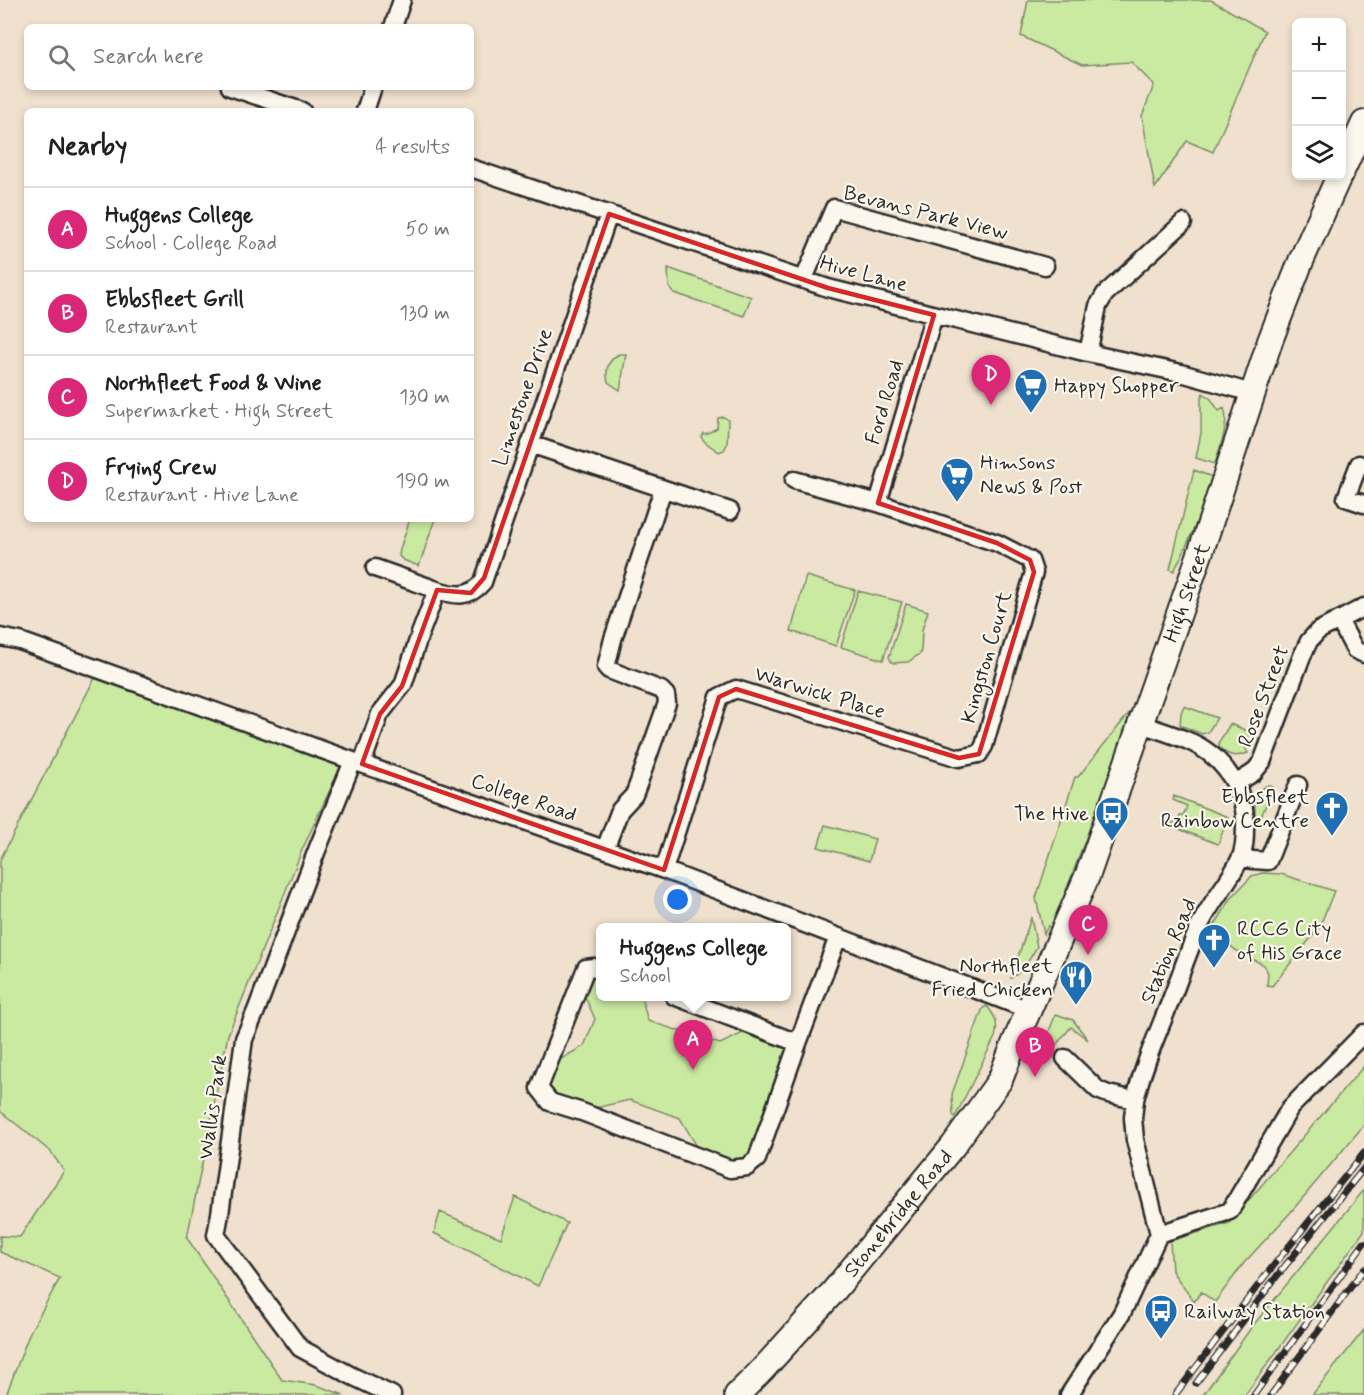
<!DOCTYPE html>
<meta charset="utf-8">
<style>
:root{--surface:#fff;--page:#f2f2f2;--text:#202124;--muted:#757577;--line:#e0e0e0;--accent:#db2777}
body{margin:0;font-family:Mynerve,sans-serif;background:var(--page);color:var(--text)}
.controls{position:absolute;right:18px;top:18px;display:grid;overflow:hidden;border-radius:9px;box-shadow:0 3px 9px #0003}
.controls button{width:54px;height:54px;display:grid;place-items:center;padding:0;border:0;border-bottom:2px solid var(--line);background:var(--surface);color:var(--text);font:30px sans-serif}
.you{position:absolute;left:678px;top:900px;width:21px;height:21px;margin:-15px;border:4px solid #fff;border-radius:50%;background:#1a73e8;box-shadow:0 0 0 9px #1a73e833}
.badge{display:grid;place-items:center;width:39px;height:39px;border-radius:50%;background:var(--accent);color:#fff;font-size:20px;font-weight:700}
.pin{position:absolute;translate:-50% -50px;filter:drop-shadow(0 2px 3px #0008)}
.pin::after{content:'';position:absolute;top:32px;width:21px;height:18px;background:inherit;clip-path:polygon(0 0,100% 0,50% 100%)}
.popup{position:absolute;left:596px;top:923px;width:195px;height:78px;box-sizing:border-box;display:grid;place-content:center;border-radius:9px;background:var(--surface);filter:drop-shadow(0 2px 4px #0005);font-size:20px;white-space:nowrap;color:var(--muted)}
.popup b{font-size:22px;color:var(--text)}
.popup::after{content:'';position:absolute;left:50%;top:100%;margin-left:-12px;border:12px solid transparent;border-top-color:var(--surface)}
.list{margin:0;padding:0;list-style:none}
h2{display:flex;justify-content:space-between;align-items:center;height:78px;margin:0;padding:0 24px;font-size:26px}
h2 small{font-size:20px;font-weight:400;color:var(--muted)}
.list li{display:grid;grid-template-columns:39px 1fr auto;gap:18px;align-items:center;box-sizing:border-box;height:84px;padding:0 24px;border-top:2px solid var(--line)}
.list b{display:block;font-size:22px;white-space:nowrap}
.list p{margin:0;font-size:20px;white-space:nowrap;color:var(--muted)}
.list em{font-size:20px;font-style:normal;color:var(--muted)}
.icon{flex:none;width:33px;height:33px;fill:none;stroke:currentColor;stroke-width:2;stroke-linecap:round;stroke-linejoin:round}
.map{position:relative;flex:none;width:1364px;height:1395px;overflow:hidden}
.search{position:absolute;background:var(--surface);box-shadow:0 3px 9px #0003;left:24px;top:24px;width:450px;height:66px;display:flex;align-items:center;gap:15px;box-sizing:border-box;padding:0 21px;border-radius:9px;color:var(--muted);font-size:22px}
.panel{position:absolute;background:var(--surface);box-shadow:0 3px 9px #0003;left:24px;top:108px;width:450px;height:414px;border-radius:9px}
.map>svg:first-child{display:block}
.green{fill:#caeaa2;stroke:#7a8a66;stroke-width:1.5}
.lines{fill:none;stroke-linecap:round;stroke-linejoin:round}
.minor-casing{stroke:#2b2b2b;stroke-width:21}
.secondary-casing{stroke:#2b2b2b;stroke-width:28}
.minor{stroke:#fbf7ec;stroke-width:16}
.secondary{stroke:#fbf7ec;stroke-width:24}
.rail-casing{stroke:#2b2b2b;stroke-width:7}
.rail{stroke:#fbf7ec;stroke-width:4.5;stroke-dasharray:14;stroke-linecap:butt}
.marked{fill:none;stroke:#d62828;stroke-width:4.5;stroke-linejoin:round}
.labels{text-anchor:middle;stroke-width:4.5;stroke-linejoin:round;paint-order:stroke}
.street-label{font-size:21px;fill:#2b2b2b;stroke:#fbf7ec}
.poi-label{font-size:21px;fill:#2b2b2b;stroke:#fbf7ec;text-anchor:start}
</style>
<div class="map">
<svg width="1364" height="1395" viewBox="0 0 1364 1395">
<rect width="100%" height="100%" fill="#f0e0ce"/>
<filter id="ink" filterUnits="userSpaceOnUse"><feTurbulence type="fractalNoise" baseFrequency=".0167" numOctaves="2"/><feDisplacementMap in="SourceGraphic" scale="12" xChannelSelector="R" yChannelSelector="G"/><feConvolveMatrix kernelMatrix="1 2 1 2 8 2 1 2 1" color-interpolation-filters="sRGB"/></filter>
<g filter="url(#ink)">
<!-- green -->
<path class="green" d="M1028,0h183l54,31 -52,121 -26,-11 -32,47 -13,-72 12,-31 -23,-23 -49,3 -61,-29z
M668,268l83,29 -7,19 -70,-23 -5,-6z
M619,354h7l-6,36 -12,-8c-3,-12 0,-22 11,-28z
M1203,393l8,6 8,12 5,-3c6,15 -5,41 -9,56l-19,-6 5,-25v-33z
M724,417l4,3 -1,24 -3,6 -5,2 -14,-10 -4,-5 2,-4 3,1 11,-6 1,-10z
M1194,470l18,7c-9,34 -22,63 -38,94l-4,-2z
M410,519h25l-16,47 -16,-6 -4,-4 1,-7z
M806,576l49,14 -19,56 -45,-15z
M858,591l44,11 -19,58 -42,-13z
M906,604l22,7 -6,19 -1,23 -13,9 -15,1 -2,-2 -2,-4z
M96,676l245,90 -39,84 -74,185 -41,203 95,142 34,5 28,10h-338l24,-63 30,-54 -60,-26v-16l20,1 44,-66 -13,-19 -51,-41v-251z
M1184,706l33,12 -9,14 -6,2 -22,-9 1,-12z
M1130,712l-6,25 -72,191 -4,-2 -4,8 -8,-36 39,-121h3z
M1230,724l20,8 -5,15 3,6c-13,5 -20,3 -29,-6v-5z
M1268,785l5,2 -14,35 -4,6v-24l6,-15z
M1174,796l54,21 -10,27 -55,-21 1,-3 8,4 1,-2 4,1 3,-7h3l4,-10 -14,-6z
M825,825l50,14 -6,22 -51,-14z
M1262,873l19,1 53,17 -15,37 -47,58 -5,-1 1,-12 -4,-8 -27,-14 -23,-18 -1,-5 19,-31 20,-21z
M1031,918l6,29c-8,12 -13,24 -26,31z
M600,976v20l41,1 7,24 72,23 23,-11 43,16 2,9 -33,95 -13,8 -12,1 -31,-12 -19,-32 -50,-18 -35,8 -38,-12 -6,-6 -3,-9 6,-21 7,-1 23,-13 11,-27 -13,-29 5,-9z
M987,1006c8,10 12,18 8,31l-40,80 -2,-2 -1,-21 29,-81 2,-5z
M1056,1014l17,6 15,20 -17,-13 -25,30 -5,1 -2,-2z
M1364,1066v59l-74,88 -46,50 -29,39 -14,-10 -7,10 -22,-31 -2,-30 59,-18z
M1364,1190v41l-119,164h-42l48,-67z
M515,1197l52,26 -29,63 -104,-53 6,-21 61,26z
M1364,1330v65h-52z"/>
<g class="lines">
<!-- minor casing -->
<g class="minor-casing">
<path id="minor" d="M393,27l9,-27
M230,87l72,24
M365,111l8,-24
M471,168l357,120 260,65 93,20 71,20
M804,279l30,-71 211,58
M1088,353l10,-47 7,-12 78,-71
M530,444l200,67
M1359,464l-13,34 18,6
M878,503l56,-188
M437,590c19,6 33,8 46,-8l126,-368
M1339,620l16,30 9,4
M0,637l20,4 333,120 311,109 365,140
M353,761l-36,89 -61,161 -12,28 -24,175 -4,21 84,113 52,28 40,19
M362,764l18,-50 23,-29 17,-51 17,-44 -62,-22
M1235,784l18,-11 9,-11 40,-106 7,-15 9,-10 46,-24
M605,849l15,-39 14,-15 5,-13 28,-79 -1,-8 -5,-5 -52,-20 -3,-3 7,-28 50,-150
M1242,857l11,3 15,1 30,-76
M664,870l55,-173 17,-8 223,69 20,-4 5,-8 50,-174 -4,-12 -33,-17 -119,-40 -84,-23
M600,970l-6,-3 -8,1 -47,120 11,14 32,10 148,57 17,-2 10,-8 41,-116 40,-106
M674,996l124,47
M1065,1058l33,32 10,4 27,6c8,-35 24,-69 37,-103 10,-25 18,-52 30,-76 11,-22 28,-40 38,-62 5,-10 5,-22 5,-32 2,-35 -21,-69 -52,-84 -17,-8 -35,-13 -52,-19
M1135,1100l-2,18 2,22 24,94 71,-23 60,-103 74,-75
M1069,1395l53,-82 37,-79"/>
</g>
<!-- secondary casing -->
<g class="secondary-casing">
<g id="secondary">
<path d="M1342,171l22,-48"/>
<path id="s1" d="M737,1395l26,-26 70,-77 120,-146 47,-66 14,-36 74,-170 115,-329 67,-204 31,-80 38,-85"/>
</g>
</g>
<!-- minor -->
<use href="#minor" class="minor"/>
<!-- secondary -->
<use href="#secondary" class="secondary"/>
<!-- rail casing -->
<g class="rail-casing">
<path id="rail" d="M1196,1383l81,-107 87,-108
M1175,1395l91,-120 98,-122
M1254,1395l110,-152
M1271,1395l93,-126"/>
</g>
<!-- rail -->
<use href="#rail" class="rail"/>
</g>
</g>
<!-- marked area -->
<path class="marked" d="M609,214l219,74 106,27 -56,188 119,40 33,17 4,12 -55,182 -20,4 -223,-69 -17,8 -55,173 -302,-106 18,-50 22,-28 35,-96 34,3 13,-15z"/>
<!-- icons -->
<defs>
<g id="supermarket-pin" transform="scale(1.725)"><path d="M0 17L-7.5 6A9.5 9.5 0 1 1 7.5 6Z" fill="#1f6fb2" stroke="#fbf7ec"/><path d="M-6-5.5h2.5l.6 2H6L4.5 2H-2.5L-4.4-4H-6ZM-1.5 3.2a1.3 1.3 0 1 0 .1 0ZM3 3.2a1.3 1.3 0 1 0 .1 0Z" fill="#fff"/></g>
<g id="church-pin" transform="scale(1.725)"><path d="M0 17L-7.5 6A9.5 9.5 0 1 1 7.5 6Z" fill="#1f6fb2" stroke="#fbf7ec"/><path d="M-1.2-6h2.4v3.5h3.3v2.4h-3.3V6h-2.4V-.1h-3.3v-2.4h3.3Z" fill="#fff"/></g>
<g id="bus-pin" transform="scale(1.725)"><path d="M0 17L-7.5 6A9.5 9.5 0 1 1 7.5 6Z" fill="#1f6fb2" stroke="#fbf7ec"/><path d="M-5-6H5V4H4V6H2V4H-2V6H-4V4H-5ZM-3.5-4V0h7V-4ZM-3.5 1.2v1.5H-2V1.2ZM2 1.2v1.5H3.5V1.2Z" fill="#fff"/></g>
<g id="restaurant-pin" transform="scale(1.725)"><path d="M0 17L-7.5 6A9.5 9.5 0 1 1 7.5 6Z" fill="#1f6fb2" stroke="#fbf7ec"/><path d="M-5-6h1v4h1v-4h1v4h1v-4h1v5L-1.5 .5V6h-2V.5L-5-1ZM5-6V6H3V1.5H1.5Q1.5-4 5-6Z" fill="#fff"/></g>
</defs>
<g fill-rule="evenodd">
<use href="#supermarket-pin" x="1031" y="385"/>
<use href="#supermarket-pin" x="957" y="474"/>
<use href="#church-pin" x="1332" y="808"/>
<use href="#bus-pin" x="1112" y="813"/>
<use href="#church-pin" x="1214" y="940"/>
<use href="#restaurant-pin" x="1076" y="977"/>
<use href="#bus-pin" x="1161" y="1311"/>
</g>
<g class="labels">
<!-- street labels -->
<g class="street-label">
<text transform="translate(926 212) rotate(14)" y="7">Bevans Park View</text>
<text transform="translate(864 273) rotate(15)" y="7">Hive Lane</text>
<text transform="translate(522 397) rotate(-71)" y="7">Limestone Drive</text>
<text transform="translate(884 402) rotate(-73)" y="7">Ford Road</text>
<text dy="7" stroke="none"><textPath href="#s1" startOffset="933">High Street</textPath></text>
<text transform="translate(986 657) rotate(-74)" y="7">Kingston Court</text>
<text transform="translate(820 692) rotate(17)" y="7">Warwick Place</text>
<text transform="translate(1263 696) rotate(-69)" y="7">Rose Street</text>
<text transform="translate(524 797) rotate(19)" y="7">College Road</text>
<text transform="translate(1168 951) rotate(-67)" y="7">Station Road</text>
<text transform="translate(212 1107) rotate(-82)" y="7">Wallis Park</text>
<text dy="7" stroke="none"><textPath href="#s1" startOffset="243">Stonebridge Road</textPath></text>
</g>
<!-- poi labels -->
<g class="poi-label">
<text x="1054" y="392">Happy Shopper</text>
<text x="980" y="469">Himsons<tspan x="980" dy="24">News &amp; Post</tspan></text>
<text x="1309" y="803" text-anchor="end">Ebbsfleet<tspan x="1309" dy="24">Rainbow Centre</tspan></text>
<text x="1089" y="820" text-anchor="end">The Hive</text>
<text x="1237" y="935">RCCG City<tspan x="1237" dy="24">of His Grace</tspan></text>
<text x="1053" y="972" text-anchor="end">Northfleet<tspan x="1053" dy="24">Fried Chicken</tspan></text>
<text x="1184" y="1318">Railway Station</text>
</g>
</g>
</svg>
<div class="controls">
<button>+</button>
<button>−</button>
<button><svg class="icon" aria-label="layers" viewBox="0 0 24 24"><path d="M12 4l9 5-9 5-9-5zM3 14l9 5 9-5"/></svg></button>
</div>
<div class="you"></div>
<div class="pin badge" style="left:693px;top:1070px">A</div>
<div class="popup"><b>Huggens College</b>School</div>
<div class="pin badge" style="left:1035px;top:1077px">B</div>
<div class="pin badge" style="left:1088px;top:955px">C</div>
<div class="pin badge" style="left:991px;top:405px">D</div>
<div class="search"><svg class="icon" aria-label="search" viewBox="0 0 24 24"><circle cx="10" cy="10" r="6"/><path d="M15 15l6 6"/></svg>Search here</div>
<section class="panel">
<h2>Nearby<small>4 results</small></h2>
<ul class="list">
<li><span class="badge">A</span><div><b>Huggens College</b><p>School · College Road</p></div><em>50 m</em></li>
<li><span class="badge">B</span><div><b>Ebbsfleet Grill</b><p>Restaurant</p></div><em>130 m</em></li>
<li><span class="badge">C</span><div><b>Northfleet Food &amp; Wine</b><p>Supermarket · High Street</p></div><em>130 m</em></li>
<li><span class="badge">D</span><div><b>Frying Crew</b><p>Restaurant · Hive Lane</p></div><em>190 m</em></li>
</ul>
</section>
</div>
